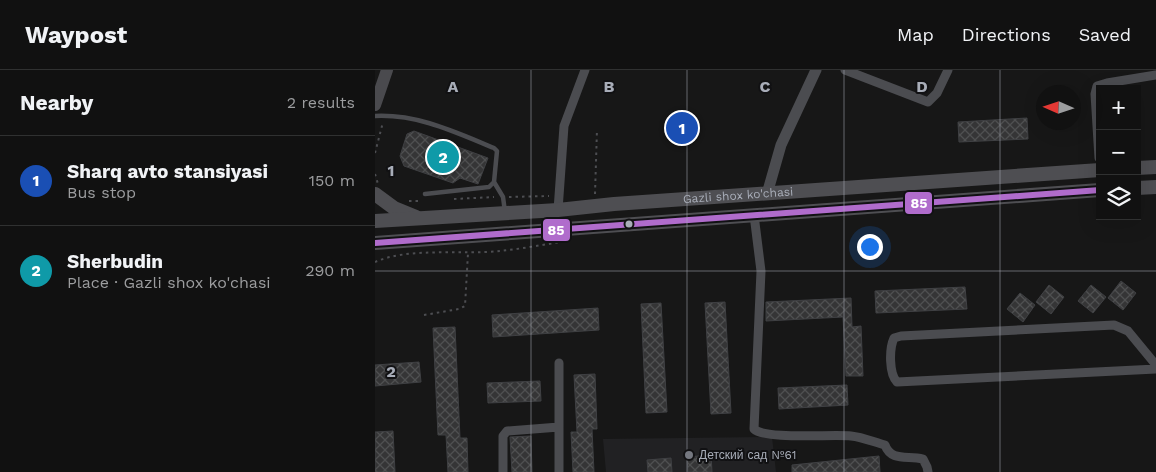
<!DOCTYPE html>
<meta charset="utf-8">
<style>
:root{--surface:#111;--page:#1a1a1a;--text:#f1f3f6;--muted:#9c9d9f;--line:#303131;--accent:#757880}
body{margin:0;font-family:"Work Sans",sans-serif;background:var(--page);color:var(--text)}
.controls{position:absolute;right:15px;top:15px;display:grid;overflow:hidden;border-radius:0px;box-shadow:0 5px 20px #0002}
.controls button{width:45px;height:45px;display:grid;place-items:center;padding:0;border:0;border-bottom:1px solid var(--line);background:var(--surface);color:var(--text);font:25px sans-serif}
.compass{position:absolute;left:661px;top:15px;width:45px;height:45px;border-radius:50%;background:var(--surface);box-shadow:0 5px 20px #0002;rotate:273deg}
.you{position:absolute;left:494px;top:176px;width:18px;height:18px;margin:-12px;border:4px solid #fff;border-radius:50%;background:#1a73e8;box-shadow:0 0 0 8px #1a73e833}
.badge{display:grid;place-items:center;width:32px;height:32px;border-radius:50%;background:var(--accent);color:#fff;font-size:16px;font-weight:700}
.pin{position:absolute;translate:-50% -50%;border:2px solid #fff;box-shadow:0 1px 5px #0006}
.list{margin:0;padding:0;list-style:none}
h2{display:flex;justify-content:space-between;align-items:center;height:65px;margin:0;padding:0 20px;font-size:21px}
h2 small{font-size:16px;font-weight:400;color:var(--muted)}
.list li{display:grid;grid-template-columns:32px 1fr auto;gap:15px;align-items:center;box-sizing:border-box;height:90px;padding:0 20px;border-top:1px solid var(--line)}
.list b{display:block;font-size:19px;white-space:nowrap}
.list p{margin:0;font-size:16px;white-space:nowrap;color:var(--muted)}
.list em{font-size:16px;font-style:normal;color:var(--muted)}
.icon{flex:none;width:28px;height:28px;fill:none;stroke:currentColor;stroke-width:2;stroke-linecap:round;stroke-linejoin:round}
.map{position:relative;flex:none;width:781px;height:402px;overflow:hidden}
header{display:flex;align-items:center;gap:30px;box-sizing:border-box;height:70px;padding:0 25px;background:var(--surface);border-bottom:1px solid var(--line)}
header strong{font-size:24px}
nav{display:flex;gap:28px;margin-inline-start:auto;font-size:18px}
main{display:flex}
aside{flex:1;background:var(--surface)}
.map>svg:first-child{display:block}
.built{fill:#212123}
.building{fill:url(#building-cross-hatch);stroke:#3f4043}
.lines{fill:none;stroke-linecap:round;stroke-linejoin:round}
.path{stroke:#4d4e52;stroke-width:2;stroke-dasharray:2.5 4;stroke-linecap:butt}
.service{stroke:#4b4c50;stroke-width:4.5}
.minor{stroke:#4b4c50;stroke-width:9}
.tertiary{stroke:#4b4c50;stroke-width:11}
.secondary{stroke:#4a4a4e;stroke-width:12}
.trunk{stroke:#4e4e52;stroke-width:14}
.bus-1-casing{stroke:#111113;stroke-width:10}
.bus-1{stroke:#b06ccc;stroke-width:6}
.grid{fill:none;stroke:#a8adb8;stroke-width:1;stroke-opacity:0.55}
.bus-dot{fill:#a8adb8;stroke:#111113;stroke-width:2}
.poi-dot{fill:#757880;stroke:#111113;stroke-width:2}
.labels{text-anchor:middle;stroke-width:4;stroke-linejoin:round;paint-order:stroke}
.street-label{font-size:12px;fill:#a8adb8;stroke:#111113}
.poi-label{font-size:12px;fill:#a8adb8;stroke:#111113;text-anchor:start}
.grid-label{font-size:16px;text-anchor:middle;font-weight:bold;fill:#a8adb8;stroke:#111113;stroke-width:4;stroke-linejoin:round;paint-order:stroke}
.line-badge{stroke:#111113;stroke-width:2}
.badge-label{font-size:14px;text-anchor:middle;font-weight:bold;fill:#fff}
</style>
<header>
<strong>Waypost</strong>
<nav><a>Map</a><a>Directions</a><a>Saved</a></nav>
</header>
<main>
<aside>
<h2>Nearby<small>2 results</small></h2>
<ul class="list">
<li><span class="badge" style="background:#1a4fb4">1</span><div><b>Sharq avto stansiyasi</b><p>Bus stop</p></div><em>150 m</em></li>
<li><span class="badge" style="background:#0f9aa8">2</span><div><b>Sherbudin</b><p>Place · Gazli shox ko'chasi</p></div><em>290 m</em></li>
</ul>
</aside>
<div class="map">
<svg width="781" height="402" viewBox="0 0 781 402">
<defs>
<pattern id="building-cross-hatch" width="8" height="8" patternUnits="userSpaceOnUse" patternTransform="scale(1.25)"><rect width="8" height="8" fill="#353536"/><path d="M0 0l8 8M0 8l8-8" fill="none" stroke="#4f5051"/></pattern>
</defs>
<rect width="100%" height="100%" fill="#171717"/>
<!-- built -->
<path class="built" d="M397,367l4,35h-170l-3,-33z"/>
<!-- building -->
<path class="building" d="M652,48l1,21 -69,3 -1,-20z
M39,61l74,27 -10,26 -18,-6 -7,5 -49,-17 -4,-10 7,-22z
M746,211l15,12 -13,17 -15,-12z
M674,215l15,12 -13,17 -15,-12z
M716,215l15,12 -13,16 -15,-12z
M590,217l2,22 -91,4 -1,-22z
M645,223l15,12 -12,17 -16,-13z
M476,228l1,29 9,-1 2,50h-17l-3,-59 -77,4v-19z
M350,232l6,111 -20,1 -6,-111z
M286,233l6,109 -21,1 -5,-109z
M223,238l1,22 -106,7 -1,-22z
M80,257l5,111h7l1,34h-20l-2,-37h-8l-5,-107z
M44,292l2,20 -46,4v-21z
M220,304l2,55h-5l2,43h-21l-2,-40h6l-3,-57z
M165,311l1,20 -53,2 -1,-20z
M472,315l1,20 -69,4 -1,-21z
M18,361l2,41h-20v-40z
M156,366l1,36h-20l-2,-35z
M336,385l1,17h-24l-1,-15z
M504,386l1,16h-88v-7z
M296,388l1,14h-24l-1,-12z"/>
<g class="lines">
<!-- path -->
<path class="path" d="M0,83l8,-31
M0,104l3,10
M220,124l2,-65
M134,127l40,-1
M79,129l40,-2
M34,131h13
M0,192c33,-15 88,-7 125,-11 20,-2 41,-6 61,-9
M49,245l35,-6 6,-3 3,-53"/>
<!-- service -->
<path class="service" d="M0,46c43,-2 80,16 119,32l3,3 -3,31 -5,5 -64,7
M119,112l9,15 2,15"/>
<!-- minor -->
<path class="minor" d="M470,0l83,32 9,-9 11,-23
M724,88l-4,-64 2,-8 10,-3 49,-8
M183,140l6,-84 21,-56
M379,145l7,56 -7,158c11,11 78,5 97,7 11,1 23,6 34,9 6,17 23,10 38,14l4,8 1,5
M184,293v109
M781,295l-28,-34 -14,-6 -213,11 -7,2c-5,11 -5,36 3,44l259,-13
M128,402v-36l4,-5 52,-4"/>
<!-- tertiary -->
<path class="tertiary" d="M392,124l14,-49 35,-75"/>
<!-- secondary -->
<path class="secondary" d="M0,35l12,-35"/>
<!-- trunk -->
<g class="trunk">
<path d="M762,98l19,-1"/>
<path d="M762,118l19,-1"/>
<path d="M0,124l19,14 22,9"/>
<path id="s1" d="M0,151l183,-11 56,-6 486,-34"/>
<path d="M0,173l725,-53"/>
</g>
<!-- bus-1 casing -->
<g class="bus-1-casing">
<path id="bus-1" d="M0,173l725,-53"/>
</g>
<!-- bus-1 -->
<use href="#bus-1" class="bus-1"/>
</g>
<!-- grid -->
<path class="grid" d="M156,0v402M312,0v402M469,0v402M625,0v402M0,201h781"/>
<!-- markers -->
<circle class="bus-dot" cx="254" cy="154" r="4.5"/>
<circle class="poi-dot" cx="314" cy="385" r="5"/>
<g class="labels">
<!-- street labels -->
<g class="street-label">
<text dy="4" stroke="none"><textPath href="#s1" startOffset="364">Gazli shox ko'chasi</textPath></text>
</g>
<!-- poi labels -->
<g class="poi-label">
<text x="324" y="389">Детский сад №61</text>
</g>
</g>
<g class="grid-label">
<text x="78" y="22">A</text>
<text x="234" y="22">B</text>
<text x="390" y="22">C</text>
<text x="547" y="22">D</text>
<text x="16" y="106">1</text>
<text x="16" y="307">2</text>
</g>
<g class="line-badge">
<rect x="529" y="121" width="29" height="24" rx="5" fill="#b06ccc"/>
<rect x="167" y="148" width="29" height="24" rx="5" fill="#b06ccc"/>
</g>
<g class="badge-label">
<text x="544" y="138">85</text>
<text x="181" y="165">85</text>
</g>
</svg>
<div class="controls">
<button>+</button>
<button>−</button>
<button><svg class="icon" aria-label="layers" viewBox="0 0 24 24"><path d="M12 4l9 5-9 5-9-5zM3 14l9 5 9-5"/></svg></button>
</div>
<svg class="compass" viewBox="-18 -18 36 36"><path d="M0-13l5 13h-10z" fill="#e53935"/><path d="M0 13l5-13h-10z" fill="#9c9d9f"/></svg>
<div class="you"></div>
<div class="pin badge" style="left:307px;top:58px;background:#1a4fb4">1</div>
<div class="pin badge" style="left:68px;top:87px;background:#0f9aa8">2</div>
</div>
</main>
